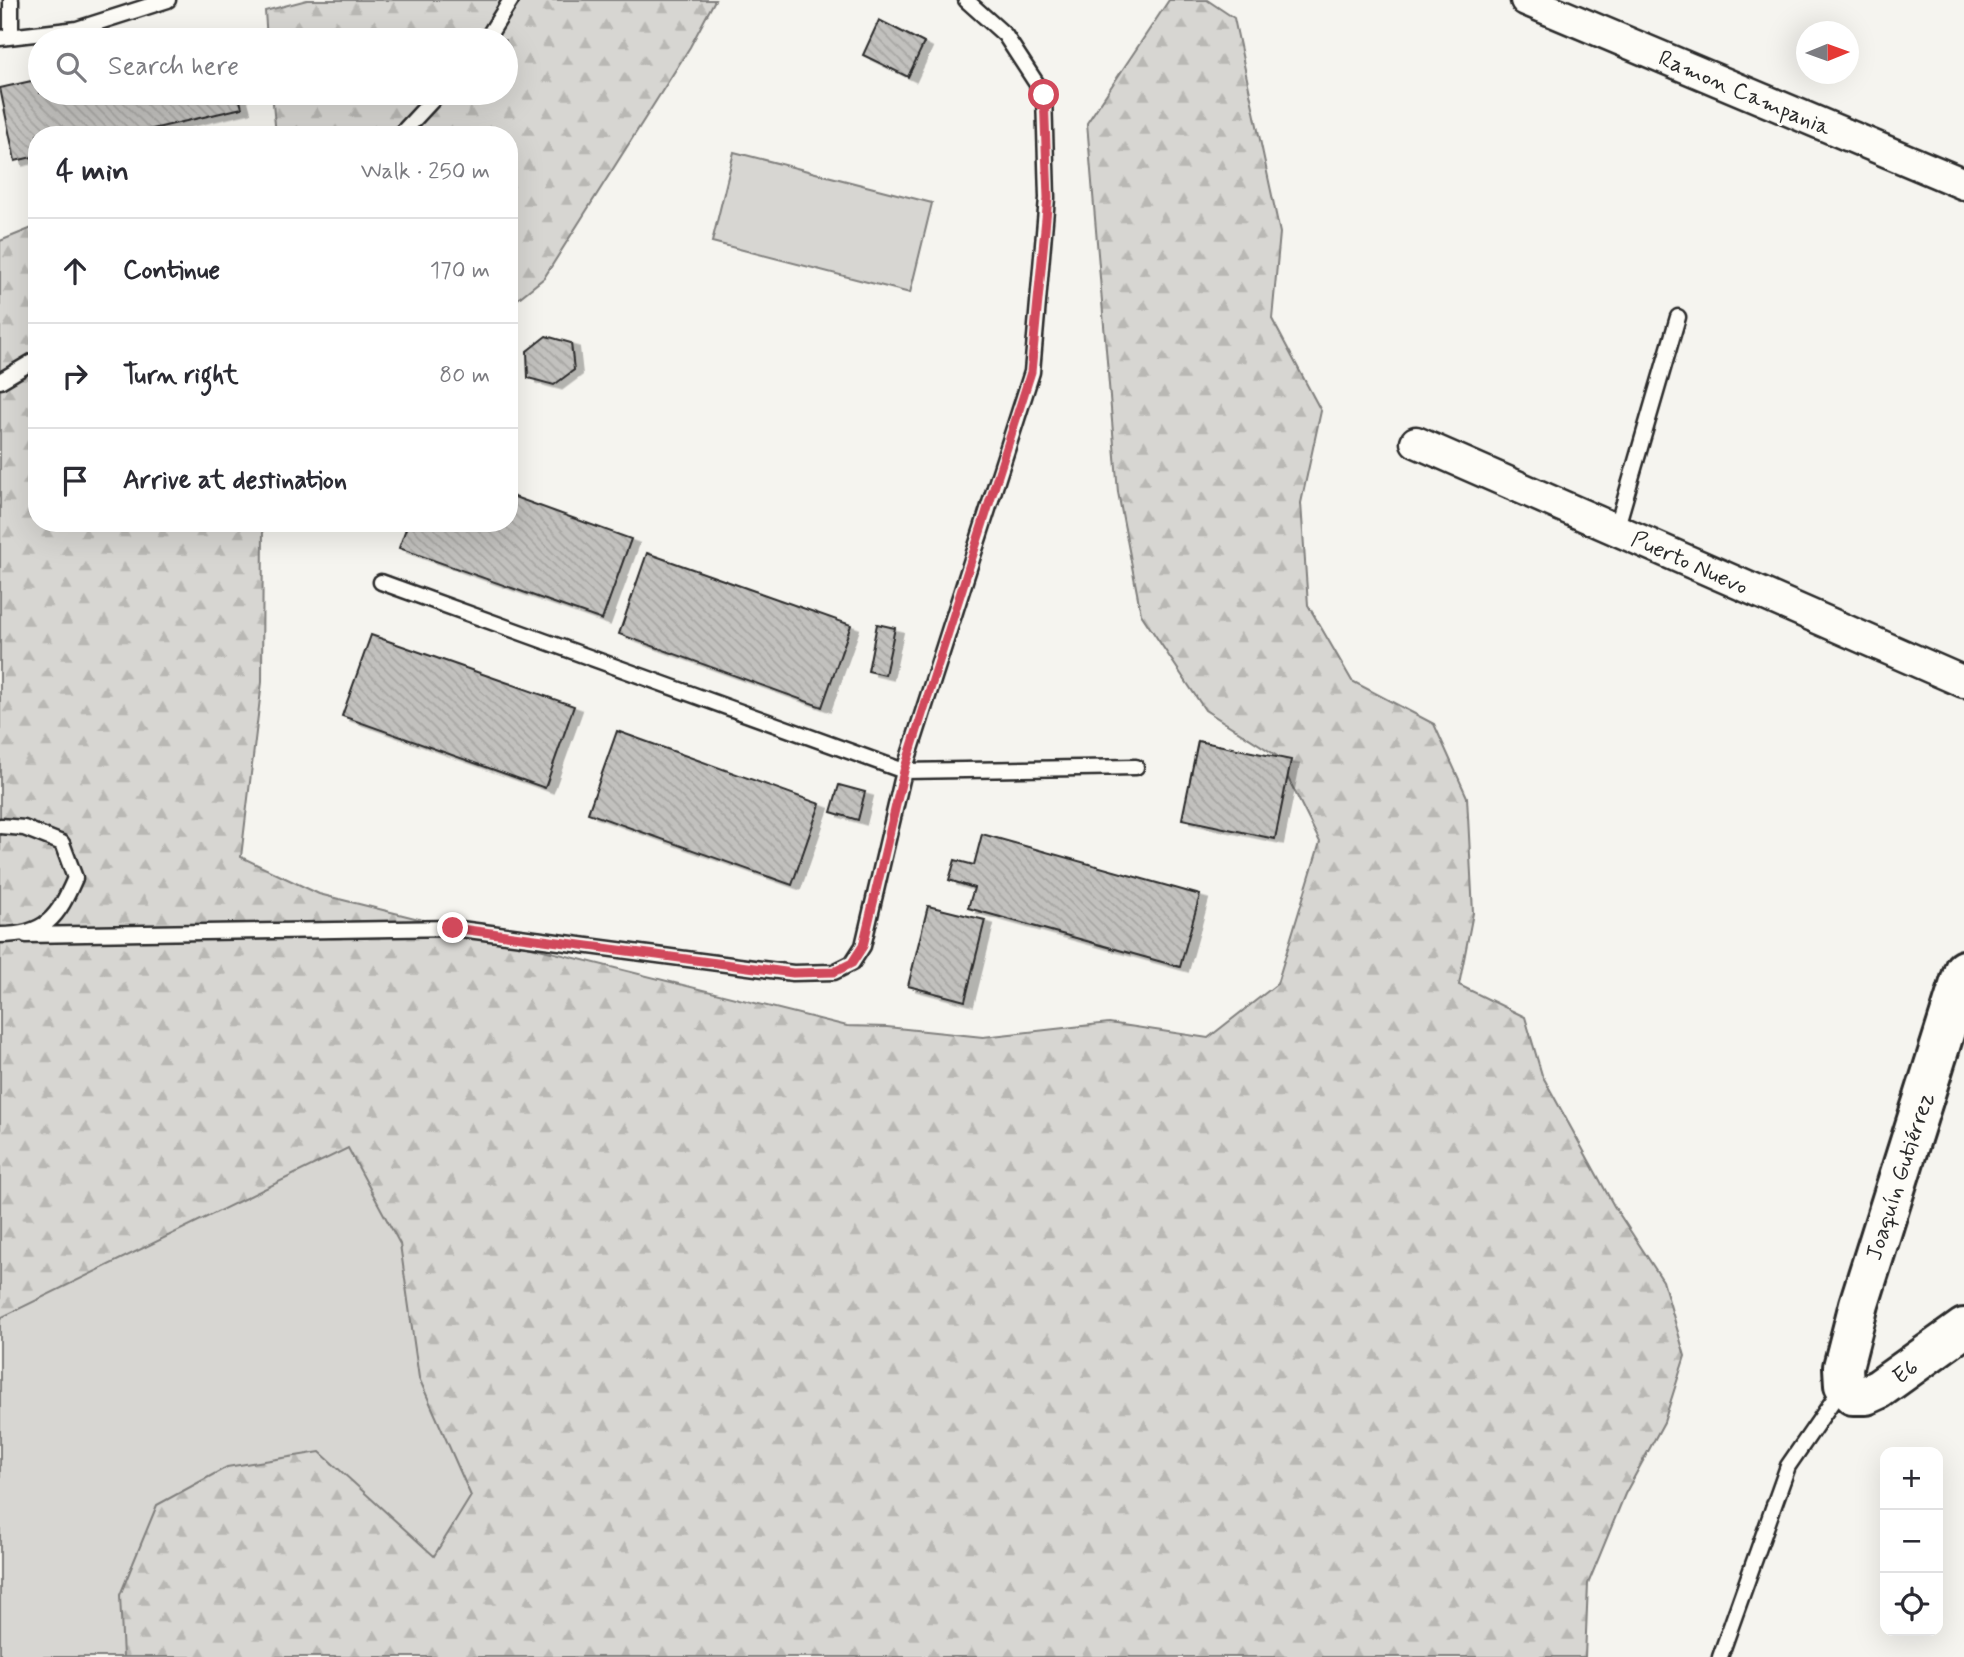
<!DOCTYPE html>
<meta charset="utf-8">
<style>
:root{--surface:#fff;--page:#f7f7f7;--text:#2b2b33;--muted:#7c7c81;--line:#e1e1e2}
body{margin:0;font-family:Mynerve,sans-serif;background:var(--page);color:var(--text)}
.controls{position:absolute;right:21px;bottom:21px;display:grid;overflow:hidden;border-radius:14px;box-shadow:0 7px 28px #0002}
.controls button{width:63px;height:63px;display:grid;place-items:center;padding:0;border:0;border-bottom:2px solid var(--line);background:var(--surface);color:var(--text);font:35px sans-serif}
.compass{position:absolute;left:1796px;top:21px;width:63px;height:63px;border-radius:50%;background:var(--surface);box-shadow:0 7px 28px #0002;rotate:89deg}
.stop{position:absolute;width:21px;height:21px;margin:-16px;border:5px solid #d1495b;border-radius:50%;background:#fff}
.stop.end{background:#d1495b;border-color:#fff;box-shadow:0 2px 7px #0008}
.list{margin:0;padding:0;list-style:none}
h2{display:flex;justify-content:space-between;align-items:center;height:91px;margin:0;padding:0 28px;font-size:30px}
h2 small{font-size:23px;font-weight:400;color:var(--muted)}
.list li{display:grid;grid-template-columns:46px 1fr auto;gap:21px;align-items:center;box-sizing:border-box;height:105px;padding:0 28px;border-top:2px solid var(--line)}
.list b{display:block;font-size:26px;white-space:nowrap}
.list em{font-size:23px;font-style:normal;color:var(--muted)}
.icon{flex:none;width:38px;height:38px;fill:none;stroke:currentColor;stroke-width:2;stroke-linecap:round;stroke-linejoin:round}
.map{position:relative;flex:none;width:1964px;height:1657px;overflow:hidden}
.search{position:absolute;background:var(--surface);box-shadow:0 7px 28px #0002;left:28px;top:28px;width:490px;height:77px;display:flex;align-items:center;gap:18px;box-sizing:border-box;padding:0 24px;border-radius:38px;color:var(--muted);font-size:26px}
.panel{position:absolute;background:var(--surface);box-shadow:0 7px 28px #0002;left:28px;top:126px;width:490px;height:406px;border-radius:28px}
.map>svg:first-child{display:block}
.forest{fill:url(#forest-firs);stroke:#81807e;stroke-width:2}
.green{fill:#d7d6d2;stroke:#81807e;stroke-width:2}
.building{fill:url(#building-back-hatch);stroke:#2b2b2b;stroke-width:2;filter:url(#shadow)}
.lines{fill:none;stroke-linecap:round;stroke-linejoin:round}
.lane-casing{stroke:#2b2b2b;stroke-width:19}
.street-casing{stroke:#2b2b2b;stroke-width:35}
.secondary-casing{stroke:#2b2b2b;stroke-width:44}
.lane{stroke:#fdfcf7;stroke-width:14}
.street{stroke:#fdfcf7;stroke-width:30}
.secondary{stroke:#fdfcf7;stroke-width:38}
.route{stroke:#d1495b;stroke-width:9}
.labels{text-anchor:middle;stroke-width:6;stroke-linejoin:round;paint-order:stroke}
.street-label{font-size:23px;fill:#2b2b2b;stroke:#fdfcf7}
</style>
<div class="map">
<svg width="1964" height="1657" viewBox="0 0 1964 1657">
<defs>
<pattern id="forest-firs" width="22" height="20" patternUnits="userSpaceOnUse" patternTransform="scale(1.75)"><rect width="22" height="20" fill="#d7d6d2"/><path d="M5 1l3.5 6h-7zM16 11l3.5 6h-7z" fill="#b9b8b4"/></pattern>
<pattern id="building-back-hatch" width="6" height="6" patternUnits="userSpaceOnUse" patternTransform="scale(1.75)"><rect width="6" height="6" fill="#c2c1be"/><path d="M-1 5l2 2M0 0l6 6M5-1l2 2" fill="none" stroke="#a7a6a3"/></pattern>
<filter id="shadow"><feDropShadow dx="8" dy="4.5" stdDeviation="0" flood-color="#0004"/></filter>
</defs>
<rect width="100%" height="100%" fill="#f5f4ef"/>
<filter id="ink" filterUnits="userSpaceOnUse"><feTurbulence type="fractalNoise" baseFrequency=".0143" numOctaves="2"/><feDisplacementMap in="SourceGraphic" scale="14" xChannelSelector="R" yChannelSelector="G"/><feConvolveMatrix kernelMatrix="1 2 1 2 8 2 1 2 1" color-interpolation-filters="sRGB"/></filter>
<g filter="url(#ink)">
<!-- forest -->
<path class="forest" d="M307,0h408l-25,47 -146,231 -35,28v-171h-233l-4,-42h234v-53h-239l-2,-29z
M1169,0h38l27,18 46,215 -8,86 49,92 -20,92 7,102 44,76 82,43 33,73 6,116 -14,72 66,32 17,58 72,131 49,75 22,75 -21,66 -39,72 -37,90 -3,73h-1585v-1416l37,-15v297h226l-1,159 -21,175 78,37 528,132 40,1 96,10 126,-14 99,15 69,-54 43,-142 -43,-86 -72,-46 -64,-96 -23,-122 -31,-369z"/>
<!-- green -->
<path class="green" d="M734,152l198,51 -22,90 -198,-51z
M348,1148l52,96 19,134 52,118 -37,60 -114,-104 -93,15 -70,38 -37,90 3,62h-123v-339z"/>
<!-- building -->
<path class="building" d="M879,20l45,23 -16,34 -45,-22z
M40,79v14h198l4,15 -115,27h-90v21l-22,5 -15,-73z
M546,336l25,7 3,27 -20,15 -26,-7 -1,-27z
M509,495l122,44 -29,81 -203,-72 9,-25h101z
M647,553l204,72 -29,82 -203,-73z
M877,624l18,4 -10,47 -17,-4z
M371,635l203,71 -29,82 -203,-72z
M617,731l203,73 -28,81 -204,-72z
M1198,741l93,19 -16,79 -93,-20z
M839,785l26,7 -7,28 -27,-8z
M982,834l218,61 -20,72 -212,-59 6,-20 -25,-8 6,-20 19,5z
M928,906l57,14 -20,81 -57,-15z"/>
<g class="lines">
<!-- lane casing -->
<g class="lane-casing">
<path id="lane" d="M11,0v36
M0,38l77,-9 91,-29
M486,40l25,-40
M400,135l39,-42
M0,381l37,-22
M1616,530l62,-213
M381,582l523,189 232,-4
M0,826l24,2 38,15 13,35c-17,39 -29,57 -75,57
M26,935l427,-7 340,45 41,-1 18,-9 11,-17 41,-175 128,-399 15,-174 -3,-103 -39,-60 -39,-35
M1720,1657l68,-191 55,-80"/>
</g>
<!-- street casing -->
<g class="street-casing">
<path id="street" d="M1526,0l438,184
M1416,442l548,240"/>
</g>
<!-- secondary casing -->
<g class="secondary-casing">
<path id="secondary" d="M1964,970l-105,334 -16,63 1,18 9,10h13l13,-6 85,-61"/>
</g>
<!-- lane -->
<use href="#lane" class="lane"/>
<!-- street -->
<use href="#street" class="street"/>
<!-- secondary -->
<use href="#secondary" class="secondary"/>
</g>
</g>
<g class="lines" filter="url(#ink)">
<!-- route -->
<path class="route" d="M453,928l340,45 41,-1 18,-9 11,-17 41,-175 127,-399 17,-174 -4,-103"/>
</g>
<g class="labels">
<!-- street labels -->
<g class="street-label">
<text transform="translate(1745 92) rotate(23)" y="8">Ramon Campania</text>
<text transform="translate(1690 562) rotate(24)" y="8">Puerto Nuevo</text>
<text transform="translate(1899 1176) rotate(-72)" y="8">Joaquín Gutiérrez</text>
<text transform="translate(1905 1371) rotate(-36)" y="8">E6</text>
</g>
</g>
</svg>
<div class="controls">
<button>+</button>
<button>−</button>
<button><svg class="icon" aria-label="locate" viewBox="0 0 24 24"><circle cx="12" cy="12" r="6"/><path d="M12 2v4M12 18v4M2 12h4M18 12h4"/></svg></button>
</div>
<svg class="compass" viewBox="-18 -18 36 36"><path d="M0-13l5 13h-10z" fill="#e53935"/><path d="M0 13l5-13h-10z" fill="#7c7c81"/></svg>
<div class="stop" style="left:1044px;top:95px"></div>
<div class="stop end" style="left:453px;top:928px"></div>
<div class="search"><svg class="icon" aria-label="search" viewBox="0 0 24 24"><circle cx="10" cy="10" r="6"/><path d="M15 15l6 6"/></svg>Search here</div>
<section class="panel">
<h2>4 min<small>Walk · 250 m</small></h2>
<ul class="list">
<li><svg class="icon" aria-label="ahead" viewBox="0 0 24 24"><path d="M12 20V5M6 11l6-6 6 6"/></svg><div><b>Continue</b></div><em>170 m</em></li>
<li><svg class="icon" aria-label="right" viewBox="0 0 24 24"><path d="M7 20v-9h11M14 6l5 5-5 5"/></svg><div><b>Turn right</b></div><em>80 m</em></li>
<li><svg class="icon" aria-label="arrive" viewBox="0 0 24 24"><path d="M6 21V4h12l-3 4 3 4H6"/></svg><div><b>Arrive at destination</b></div></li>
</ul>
</section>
</div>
